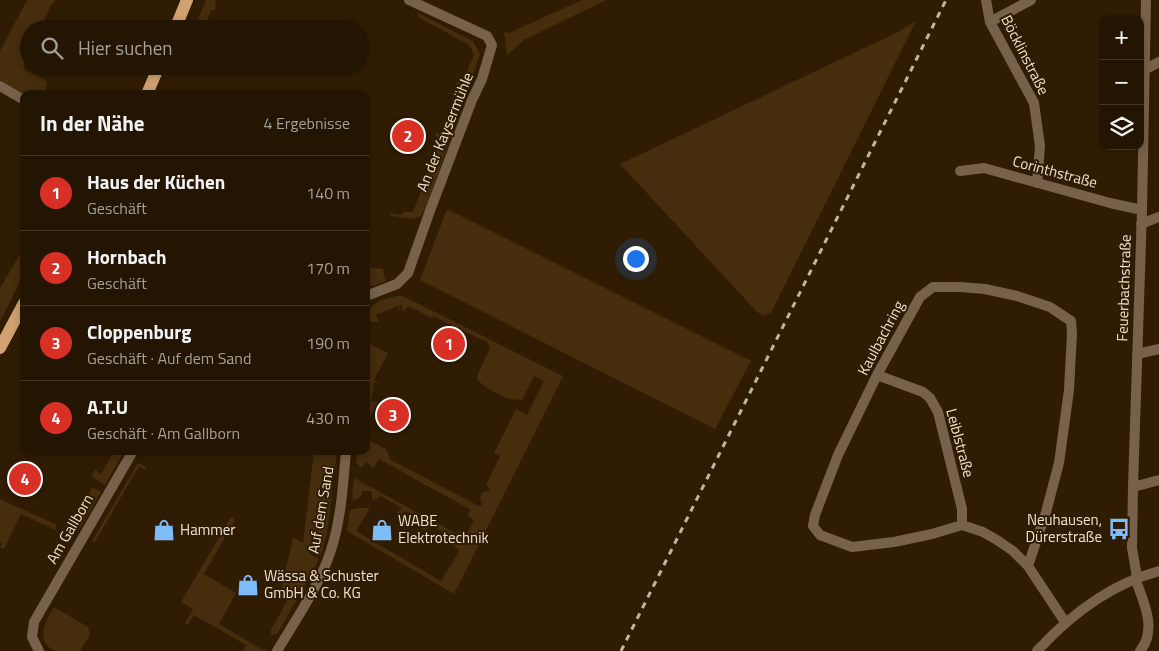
<!DOCTYPE html>
<html lang="de">
<meta charset="utf-8">
<style>
:root{--surface:#241502;--page:#302211;--text:#f1f3f6;--muted:#a39f99;--line:#413424;--accent:#d93025}
body{margin:0;font-family:"Titillium Web",sans-serif;background:var(--page);color:var(--text)}
.controls{position:absolute;right:15px;top:15px;display:grid;overflow:hidden;border-radius:10px;box-shadow:0 2px 8px #0003}
.controls button{width:45px;height:45px;display:grid;place-items:center;padding:0;border:0;border-bottom:1px solid var(--line);background:var(--surface);color:var(--text);font:25px sans-serif}
.you{position:absolute;left:635px;top:258px;width:18px;height:18px;margin:-12px;border:4px solid #fff;border-radius:50%;background:#1a73e8;box-shadow:0 0 0 8px #1a73e833}
.badge{display:grid;place-items:center;width:32px;height:32px;border-radius:50%;background:var(--accent);color:#fff;font-size:16px;font-weight:700}
.pin{position:absolute;translate:-50% -50%;border:2px solid #fff;box-shadow:0 1px 5px #0006}
.list{margin:0;padding:0;list-style:none}
h2{display:flex;justify-content:space-between;align-items:center;height:65px;margin:0;padding:0 20px;font-size:21px}
h2 small{font-size:16px;font-weight:400;color:var(--muted)}
.list li{display:grid;grid-template-columns:32px 1fr auto;gap:15px;align-items:center;box-sizing:border-box;height:75px;padding:0 20px;border-top:1px solid var(--line)}
.list b{display:block;font-size:19px;white-space:nowrap}
.list p{margin:0;font-size:16px;white-space:nowrap;color:var(--muted)}
.list em{font-size:16px;font-style:normal;color:var(--muted)}
.icon{flex:none;width:28px;height:28px;fill:none;stroke:currentColor;stroke-width:2;stroke-linecap:round;stroke-linejoin:round}
.map{position:relative;flex:none;width:1159px;height:651px;overflow:hidden}
.search{position:absolute;background:var(--surface);box-shadow:0 2px 8px #0003;left:20px;top:20px;width:350px;height:55px;display:flex;align-items:center;gap:12px;box-sizing:border-box;padding:0 18px;border-radius:28px;color:var(--muted);font-size:19px}
.panel{position:absolute;background:var(--surface);box-shadow:0 2px 8px #0003;left:20px;top:90px;width:350px;height:365px;border-radius:10px}
.map>svg:first-child{display:block}
.green{fill:#452d0d}
.lines{fill:none;stroke-linecap:round;stroke-linejoin:round}
.minor{stroke:#77614a;stroke-width:10}
.major{stroke:#cfa26f;stroke-width:12}
.rail{stroke:#c2b4a2;stroke-width:3;stroke-dasharray:6 6;stroke-linecap:butt}
.labels{text-anchor:middle;stroke-width:4;stroke-linejoin:round;paint-order:stroke}
.street-label{font-size:15px;fill:#eee1d2;stroke:#301c03}
.poi-label{font-size:15px;fill:#eee1d2;stroke:#301c03;text-anchor:start}
</style>
<div class="map">
<svg width="1159" height="651" viewBox="0 0 1159 651">
<rect width="100%" height="100%" fill="#301c03"/>
<!-- green -->
<path class="green" d="M27,0h29l-5,5 -11,24h-11v16l-5,10 3,2 -4,7 2,6 20,10 2,3 -1,6 -5,5h-17l-24,-14v-29z
M206,0h10l-1,10h-4l-6,19h-11z
M582,0h24l-82,40 -17,15 -3,-23 5,1z
M418,13l55,28 7,13 -53,151 -6,11 -7,3 -22,-3 -3,-3 13,2 1,-3h10l9,-23 -6,-2 1,-4 6,2 18,-46 -6,-3 2,-3 6,2 18,-47 -6,-2 1,-4 6,2 12,-30 -5,-9 -51,-28z
M916,21l-145,292 -7,3 -7,-4 -137,-148 278,-132z
M447,209l304,152 -36,68 -295,-149z
M24,247v18l-5,7 4,3 -23,47v-34z
M366,267l18,2 -1,3 3,9 -13,5 -7,-2z
M401,295l162,81 -109,218 -107,-63 3,-21 10,-2h10l-14,23 85,50 19,-31 -13,-8 6,-4 -21,-12 -7,4 -4,-2 6,-5 -21,-12 -7,4 -3,-2 6,-5 -21,-12 -7,4 -2,-1v-8h-10l-1,6 -8,4v-3l-1,-1 2,-19 103,56 2,-3 9,7 -1,2 7,4 4,-6 -7,-4 -2,2 -9,-7 7,4 7,-13 -7,-4 4,-6 -92,-51 -6,10 -6,-7 -6,6 -5,-6 1,-11h9v-12l20,10 5,11 88,46 3,-1 -2,-7 2,-5 7,-2v-4l-3,-2 14,-29 -6,-3 22,-44 11,6 17,-34 -10,-5 -12,25c-5,-2 -8,-1 -12,-2 -8,-2 -28,-13 -33,-20l1,-5 12,-26 -3,-7 -5,-1 -49,-24 -1,2 -24,-12 -5,6 -1,-7h-3l1,7 -3,-6 -21,9 3,7h-9c0,-4 -1,-10 0,-13 5,-9 23,-12 31,-14z
M368,343l20,10 -14,27 7,4 -7,-2 -3,19 7,1 -12,22z
M114,451h10l-19,34 -14,-9 4,-6 6,4z
M314,451h23l-10,82 -7,24 -1,-3 -9,-5 -2,3 11,7 -3,6 -38,68 -6,2 -1,-1v-4l20,-37 -9,-5c2,-18 8,-32 11,-51l10,6z
M138,463l9,5 -2,2 -6,-4 -44,76 -3,-1z
M92,487l9,5 -21,36 -5,-2z
M0,499l57,26 -2,5 -34,-16 -17,35 -4,-1 2,-4 -2,-1z
M231,517l4,3 -31,54 32,19 -17,31 44,26 2,-1 2,2h-24l3,-6 -52,-30 -6,10 -3,-2 8,-14 -12,-7z
M54,607l34,20 2,8 -10,16c-7,0 -17,0 -24,0 -23,-9 -10,-30 -2,-44z"/>
<g class="lines">
<!-- minor -->
<path class="minor" d="M986,0l4,22 44,81 6,43 -3,37
M990,22l41,-22
M1144,70l15,-8
M0,86l24,14
M960,171l24,-3 126,35 32,7
M1141,224l18,-7
M366,296l31,-12 11,-11 23,-65 41,-108 10,-21 10,-34 -5,-9 -78,-36
M1137,354l22,-5
M877,375l46,17 7,6 8,14 24,97v16
M1133,487l26,-7
M1028,566l-15,-15 -16,-11 -14,-8 -21,-7 -30,9 -38,8 -42,5 -32,-12 -7,-9 2,-11 23,-60 39,-80 43,-78 13,-10h27l25,2 32,7 33,11 21,14 1,12 -3,57 -10,73 -13,49 -18,54 37,56
M1137,577l-5,-29 1,-61 9,-277 4,-210
M1135,578c8,23 23,51 5,73
M39,651l-7,-14 2,-15 99,-171
M277,651c18,-30 42,-65 53,-98 11,-31 13,-68 16,-102
M1037,651c34,-37 73,-67 122,-80"/>
<!-- major -->
<path class="major" d="M175,29l12,-29
M147,94l12,-28
M0,348l24,-45"/>
<!-- rail -->
<path class="rail" d="M621,651l325,-651"/>
</g>
<!-- icons -->
<defs>
<g id="bus-bare" transform="scale(1.725)"><path d="M-5-6H5V4H4V6H2V4H-2V6H-4V4H-5ZM-3.5-4V0h7V-4ZM-3.5 1.2v1.5H-2V1.2ZM2 1.2v1.5H3.5V1.2Z" fill="#7fbdfa" stroke="#301c03" stroke-width="2.5" paint-order="stroke"/></g>
<g id="shop-bare" transform="scale(1.725)"><path d="M-5-2.5h2.3a2.7 3.5 0 0 1 5.4 0H5L5.5 6h-11ZM-1.5-2.5h3a1.5 2.3 0 0 0-3 0Z" fill="#7fbdfa" stroke="#301c03" stroke-width="2.5" paint-order="stroke"/></g>
</defs>
<g fill-rule="evenodd">
<use href="#bus-bare" x="1119" y="529"/>
<use href="#shop-bare" x="164" y="530"/>
<use href="#shop-bare" x="382" y="530"/>
<use href="#shop-bare" x="248" y="585"/>
</g>
<g class="labels">
<!-- street labels -->
<g class="street-label">
<text transform="translate(1025 55) rotate(63)" y="5">Böcklinstraße</text>
<text transform="translate(445 132) rotate(-68)" y="5">An der Kaysermühle</text>
<text transform="translate(1055 172) rotate(15)" y="5">Corinthstraße</text>
<text transform="translate(1124 288) rotate(-88)" y="5">Feuerbachstraße</text>
<text transform="translate(881 338) rotate(-62)" y="5">Kaulbachring</text>
<text transform="translate(960 443) rotate(75)" y="5">Leiblstraße</text>
<text transform="translate(321 510) rotate(-80)" y="5">Auf dem Sand</text>
<text transform="translate(70 529) rotate(-60)" y="5">Am Gallborn</text>
</g>
<!-- poi labels -->
<g class="poi-label">
<text x="1102" y="525" text-anchor="end">Neuhausen,<tspan x="1102" dy="17">Dürerstraße</tspan></text>
<text x="398" y="526">WABE<tspan x="398" dy="17">Elektrotechnik</tspan></text>
<text x="180" y="535">Hammer</text>
<text x="264" y="581">Wässa &amp; Schuster<tspan x="264" dy="17">GmbH &amp; Co. KG</tspan></text>
</g>
</g>
</svg>
<div class="controls">
<button>+</button>
<button>−</button>
<button><svg class="icon" aria-label="layers" viewBox="0 0 24 24"><path d="M12 4l9 5-9 5-9-5zM3 14l9 5 9-5"/></svg></button>
</div>
<div class="you"></div>
<div class="pin badge" style="left:449px;top:344px">1</div>
<div class="pin badge" style="left:408px;top:136px">2</div>
<div class="pin badge" style="left:393px;top:415px">3</div>
<div class="pin badge" style="left:25px;top:479px">4</div>
<div class="search"><svg class="icon" aria-label="search" viewBox="0 0 24 24"><circle cx="10" cy="10" r="6"/><path d="M15 15l6 6"/></svg>Hier suchen</div>
<section class="panel">
<h2>In der Nähe<small>4 Ergebnisse</small></h2>
<ul class="list">
<li><span class="badge">1</span><div><b>Haus der Küchen</b><p>Geschäft</p></div><em>140 m</em></li>
<li><span class="badge">2</span><div><b>Hornbach</b><p>Geschäft</p></div><em>170 m</em></li>
<li><span class="badge">3</span><div><b>Cloppenburg</b><p>Geschäft · Auf dem Sand</p></div><em>190 m</em></li>
<li><span class="badge">4</span><div><b>A.T.U</b><p>Geschäft · Am Gallborn</p></div><em>430 m</em></li>
</ul>
</section>
</div>
